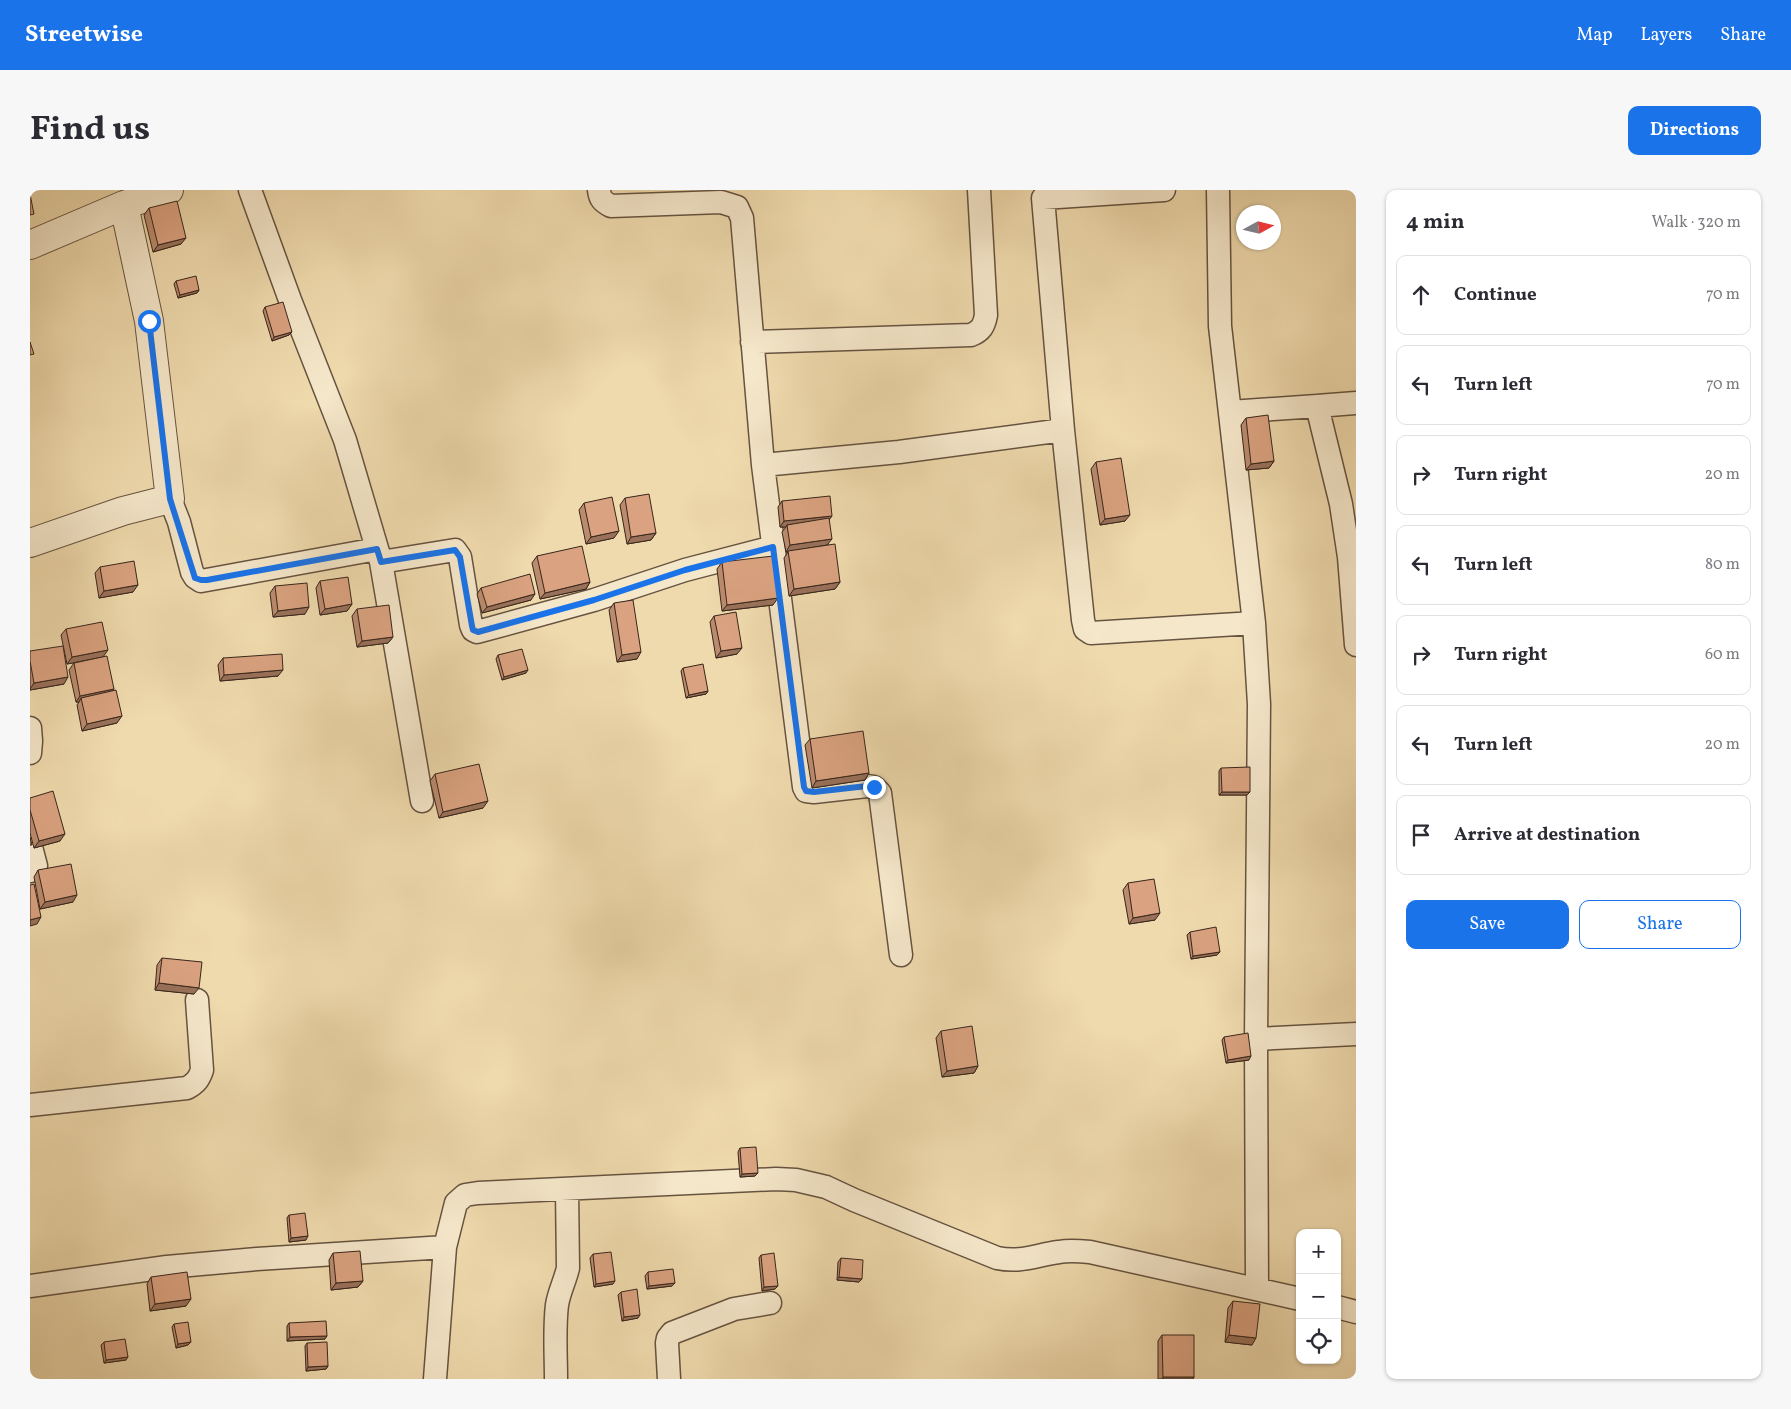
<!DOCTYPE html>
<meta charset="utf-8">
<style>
:root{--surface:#fff;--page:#f7f7f7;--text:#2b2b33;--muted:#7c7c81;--line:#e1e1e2;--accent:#1a73e8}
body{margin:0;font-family:Vollkorn,serif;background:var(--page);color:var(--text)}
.controls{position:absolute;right:15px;bottom:15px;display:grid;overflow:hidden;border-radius:10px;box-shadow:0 1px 4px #0004}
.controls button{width:45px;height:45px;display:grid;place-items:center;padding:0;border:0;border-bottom:1px solid var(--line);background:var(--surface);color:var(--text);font:25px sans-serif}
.compass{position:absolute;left:1206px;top:15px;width:45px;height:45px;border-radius:50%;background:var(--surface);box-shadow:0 1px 4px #0004;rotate:82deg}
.stop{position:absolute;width:15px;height:15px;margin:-11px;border:4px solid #1a73e8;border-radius:50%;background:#fff}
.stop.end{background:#1a73e8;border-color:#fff;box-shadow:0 1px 5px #0008}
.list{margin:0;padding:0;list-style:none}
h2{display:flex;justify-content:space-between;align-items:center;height:65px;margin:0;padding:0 20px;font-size:21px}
h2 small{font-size:16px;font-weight:400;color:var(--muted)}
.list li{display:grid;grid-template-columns:32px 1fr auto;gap:15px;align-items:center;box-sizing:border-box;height:80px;margin:0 10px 10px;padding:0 10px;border:1px solid var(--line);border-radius:10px}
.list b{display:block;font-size:19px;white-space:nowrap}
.list em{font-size:16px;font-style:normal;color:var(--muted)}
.actions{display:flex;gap:10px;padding:15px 20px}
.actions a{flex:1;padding:11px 0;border:1px solid var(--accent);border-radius:10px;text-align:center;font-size:18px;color:var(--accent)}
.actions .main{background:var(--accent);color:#fff}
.icon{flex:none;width:28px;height:28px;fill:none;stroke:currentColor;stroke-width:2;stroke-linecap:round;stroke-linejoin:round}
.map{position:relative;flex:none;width:1326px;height:1189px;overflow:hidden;border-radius:10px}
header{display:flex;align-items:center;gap:30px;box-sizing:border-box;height:70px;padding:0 25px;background:var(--accent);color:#fff}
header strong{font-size:24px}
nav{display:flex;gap:28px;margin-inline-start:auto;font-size:18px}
.intro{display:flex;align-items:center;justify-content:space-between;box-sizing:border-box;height:120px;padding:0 30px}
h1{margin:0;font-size:35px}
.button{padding:12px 22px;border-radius:10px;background:var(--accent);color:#fff;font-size:18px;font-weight:700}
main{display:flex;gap:30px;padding:0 30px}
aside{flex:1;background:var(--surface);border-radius:10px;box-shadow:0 1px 4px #0004}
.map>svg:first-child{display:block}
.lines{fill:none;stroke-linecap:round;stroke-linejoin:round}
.minor-casing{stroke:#665340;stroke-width:25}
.tertiary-casing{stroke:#665340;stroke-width:30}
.minor{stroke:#f5e7ca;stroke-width:22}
.tertiary{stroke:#f5e7ca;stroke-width:28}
.wall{fill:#bb8b6e;stroke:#38261b}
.shaded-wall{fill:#99715a;stroke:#38261b}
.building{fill:#daa280;stroke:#38261b}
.route{stroke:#1a73e8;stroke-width:6}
</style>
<header>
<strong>Streetwise</strong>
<nav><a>Map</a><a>Layers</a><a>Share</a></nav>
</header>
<div class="intro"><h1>Find us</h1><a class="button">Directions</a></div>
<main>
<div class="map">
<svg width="1326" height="1189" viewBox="0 0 1326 1189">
<rect width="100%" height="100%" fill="#efdaad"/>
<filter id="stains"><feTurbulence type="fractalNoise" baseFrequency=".004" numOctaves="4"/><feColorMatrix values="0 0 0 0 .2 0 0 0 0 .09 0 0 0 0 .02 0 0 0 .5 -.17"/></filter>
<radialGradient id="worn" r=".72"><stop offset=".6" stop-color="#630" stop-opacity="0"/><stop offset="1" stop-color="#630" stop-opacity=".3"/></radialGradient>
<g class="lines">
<!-- minor casing -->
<g class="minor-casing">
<path id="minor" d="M220,0l40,110 55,140 36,122 74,-12 5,7 11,68 2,5 4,2 117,-32 91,-30 88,-23
M569,0c1,9 4,12 12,16l110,-4 16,5 5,11 21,247
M1134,0l-121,8 20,232 20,190 2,9 6,4 163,-10
M1188,0l2,136 34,297 5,81 -3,335 1,250
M722,152l219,-7c10,-4 13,-9 15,-20l-7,-125
M1287,216l39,-3
M1200,222l87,-6 24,98 8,53 7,88
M140,309l9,23 13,50 3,5 6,4 176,-32
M351,372l41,239
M0,538l1,13 -1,12
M0,653l6,23 -2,4 -4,1
M871,765l-21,-162 -6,-6 -7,-1 -53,6 -8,-1 -2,-4 -41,-322 136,-13 164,-22
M1226,849l100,-5
M0,915l157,-17c9,-5 12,-9 15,-18l-5,-70
M0,1096l137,-19 90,-8 188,-12 11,-44 9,-8 13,-2 298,-14 20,1 30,7 28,13 143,58c24,5 39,-3 62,-6 10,-2 21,-1 31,0l210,47
M1307,1117l19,5
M405,1189l10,-132
M526,1189c0,-24 -2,-50 1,-74 2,-13 8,-24 11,-37l-1,-79
M639,1189l-2,-36 1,-5 4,-5 62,-24 36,-6"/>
</g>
<!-- tertiary casing -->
<g class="tertiary-casing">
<path id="tertiary" d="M0,55l94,-40 45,-15
M0,353l93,-32 47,-12 -21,-178 -25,-116"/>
</g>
<!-- minor -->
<use href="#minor" class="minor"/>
<!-- tertiary -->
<use href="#tertiary" class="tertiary"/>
</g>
<!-- wall -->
<path class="wall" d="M119,18l32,36 -28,8 -9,-37z
M146,91l23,9 -2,3 -19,5 -4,-14z
M235,117l24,28 -17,6 -9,-30z
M1216,228l28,43 -5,7 -23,2 -5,-45z
M1066,272l29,59 -25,4 -9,-56z
M595,308l31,35 -5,7 -24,4 -7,-39z
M752,311l47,19 -1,25 12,37 -5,7 -46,7 -5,-38 4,-6h-2l-4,-20 4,-5h-6l-2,-20z
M554,313l30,35 -28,6 -7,-34z
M507,366l53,26 -4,7 -46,10 -8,-36z
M692,372l51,43 -51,6 -5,-42z
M70,377l33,25 -34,6 -4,-25z
M290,391l32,23 -5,7 -27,4 -4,-27z
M245,396l30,28 -32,3 -3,-24z
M451,398l50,12 -49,13 -5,-19z
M584,413l23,56 -20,3 -8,-52z
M327,419l36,28 -5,6 -31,4 -5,-31z
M684,426l23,38 -21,4 -6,-36z
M36,439l37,28 -36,7 -6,-29z
M0,461l34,33 -34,6z
M468,465l28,18 -24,7 -6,-21z
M193,468l55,18 -58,5 -2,-16z
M44,473l38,28 5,32 -35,8 -5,-26 2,-3h-3l-7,-32z
M653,478l25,23 -2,3 -20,4 -5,-27z
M780,549l59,34 -4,7 -53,8 -7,-43z
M1191,578l26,27h-28v-24z
M405,584l48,34 -44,10 -9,-37z
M0,608l30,43 -26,7 -4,-15z
M8,680l35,32 -33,7 -6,-32z
M1098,693l27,37 -26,4 -6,-34z
M1160,742l30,20 -3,3 -26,4 -4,-24z
M132,768l32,36 -39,-4 2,-25z
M911,841l37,35 -4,7 -32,4 -6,-39z
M1194,847l25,23 -23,3 -4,-23z
M710,958l15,28 -15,1 -2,-25z
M259,1025l17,25 -17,2 -2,-24z
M303,1063l30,28 -5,6 -27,3 -2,-30z
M563,1064l20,30 -19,3 -4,-29z
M731,1065l14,34 -13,2 -3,-33z
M811,1068l21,21 -3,3 -22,-2 1,-18z
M618,1082l27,11 -3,3 -25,3 -2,-13z
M121,1087l35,29 -36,5 -3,-27z
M591,1102l17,26 -16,3 -4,-26z
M1203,1111l19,44 -27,-3 3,-34z
M259,1133l36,16 -38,2v-15z
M144,1134l14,21 -12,3 -4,-21z
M1132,1145l32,42 -1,2h-35v-38z
M74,1152l22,18 -22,3 -3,-18z
M277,1153l21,23 -2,3 -20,2 -1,-25z"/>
<!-- shaded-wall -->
<path class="shaded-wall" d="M156,48l-5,6 -28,8 5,-7z
M169,100l-2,3 -19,5 2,-3z
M262,142l-3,3 -17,6 2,-4z
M1244,271l-5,7 -23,2 5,-6z
M1100,325l-5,6 -25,4 5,-6z
M802,326l-5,7 -40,2 -1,2h-6l4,-6z
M589,341l-5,7 -28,6 5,-7z
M626,343l-5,7 -24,4 4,-7z
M802,349l-5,6 -41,7 4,-7z
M560,392l-4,7 -46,10 5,-6z
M810,392l-5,7 -46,7 5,-7z
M108,395l-5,7 -34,6 5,-7z
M505,404l-4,6 -49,13 5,-6z
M748,408l-5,7 -51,6 5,-6z
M322,414l-5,7 -27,4 5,-6z
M279,417l-4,7 -32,3 5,-6z
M363,447l-5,6 -31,4 5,-6z
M712,458l-5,6 -21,4 5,-7z
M78,460l-5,7 -36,7 5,-7z
M611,462l-4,7 -20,3 5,-7z
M253,480l-5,6 -58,5 4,-6z
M498,480l-2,3 -24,7 2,-3z
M38,487l-4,7 -34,6v-1l4,-6z
M84,499l-5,7 -28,2 -2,4h-3l4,-6z
M678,501l-2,3 -20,4 3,-3z
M92,526l-5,7 -35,8 5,-7z
M839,583l-4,7 -53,8 4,-7z
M1192,602h28l-3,3h-28z
M458,611l-5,7 -44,10 4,-6z
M35,644l-5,7 -26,7 5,-7z
M47,705l-4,7 -33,7 5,-7z
M1130,723l-5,7 -26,4 4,-6z
M11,727l-4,7 -7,2v-6z
M1190,762l-3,3 -26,4 2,-3z
M129,793l40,5 -5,6 -39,-4z
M1221,866l-2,4 -23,3 2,-3z
M948,876l-4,7 -32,4 5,-6z
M728,983l-3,3 -15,1 2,-3z
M278,1046l-2,4 -17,2 2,-4z
M809,1087l23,2 -3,3 -22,-2z
M333,1091l-5,6 -27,3 5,-7z
M585,1091l-2,3 -19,3 2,-3z
M645,1093l-3,3 -25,3 2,-3z
M748,1096l-3,3 -13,2 2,-4z
M161,1109l-5,7 -36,5 5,-7z
M610,1125l-2,3 -16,3 2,-4z
M1199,1145l27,3 -4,7 -27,-3z
M297,1146l-2,3 -38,2 3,-4z
M161,1152l-3,3 -12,3 2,-4z
M98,1167l-2,3 -22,3 2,-3z
M298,1176l-2,3 -20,2 2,-4z
M1133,1187h31l-1,2h-31z"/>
<!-- building -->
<path class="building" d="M0,4l4,20 -4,1z
M147,11l9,37 -28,7 -9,-37z
M166,86l3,14 -19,5 -4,-14z
M253,112l9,30 -18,5 -9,-30z
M0,152l4,12 -4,1z
M1238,225l6,46 -23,3 -5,-46z
M1091,268l9,57 -25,4 -9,-57z
M619,304l7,39 -25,4 -6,-39z
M800,306l2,20 -48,5 -2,-20z
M582,307l7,34 -28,6 -7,-34z
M799,328l3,21 -42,6 -3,-20z
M805,354l5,38 -46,7 -6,-38z
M552,356l8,36 -45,11 -8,-37z
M743,366l5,42 -51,7 -5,-43z
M104,371l4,24 -34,6 -4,-24z
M500,384l5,20 -48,13 -6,-19z
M318,387l4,27 -27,5 -5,-28z
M277,393l2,24 -31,4 -3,-25z
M603,410l8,52 -19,3 -8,-52z
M359,415l4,32 -31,4 -5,-32z
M706,422l6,36 -21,3 -7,-35z
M72,432l6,28 -36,7 -6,-28z
M33,456l5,31 -34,6 -4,-22v-10z
M492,459l6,21 -24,7 -6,-22z
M252,464l1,16 -59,5 -1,-17z
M77,466l7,33 -34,7 -6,-33z
M673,474l5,27 -19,4 -6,-27z
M86,500l6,26 -35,8 -6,-26z
M833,541l6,42 -53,8 -6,-42z
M449,574l9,37 -45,11 -8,-38z
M1220,577v25h-28l-1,-24z
M23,601l12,43 -26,7 -9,-31v-12z
M0,647l2,8h-2z
M41,674l6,31 -32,7 -7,-32z
M1124,689l6,34 -27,5 -5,-35z
M4,694l7,33 -11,3v-35z
M1186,737l4,25 -27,4 -3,-24z
M132,768l40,4 -3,26 -40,-5z
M942,836l6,40 -31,5 -6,-40z
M1218,843l3,23 -23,4 -4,-23z
M726,957l2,26 -16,1 -2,-26z
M275,1023l3,23 -17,2 -2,-23z
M330,1061l3,30 -27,2 -3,-30z
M581,1062l4,29 -19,3 -3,-30z
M744,1063l4,33 -14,1 -3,-32z
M811,1068l22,2 -1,19 -23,-2z
M643,1079l2,14 -26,3 -1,-14z
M157,1082l4,27 -36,5 -4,-27z
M607,1099l3,26 -16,2 -3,-25z
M1203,1111l27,3 -4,34 -27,-3z
M296,1131l1,15 -37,1 -1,-14z
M158,1132l3,20 -13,2 -4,-20z
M1132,1145h32v42h-31z
M95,1149l3,18 -22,3 -2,-18z
M297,1152l1,24 -20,1 -1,-24z"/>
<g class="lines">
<!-- route -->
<path class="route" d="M119,131l21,178 25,79 6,2h6l170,-31 4,13 74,-12 5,7 12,69 1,4 5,2 116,-32 91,-30 88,-23 31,240 2,4 8,1 53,-6 7,1"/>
</g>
<rect width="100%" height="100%" filter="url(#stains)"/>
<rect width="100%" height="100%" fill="url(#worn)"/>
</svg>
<div class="controls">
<button>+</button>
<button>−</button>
<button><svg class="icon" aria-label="locate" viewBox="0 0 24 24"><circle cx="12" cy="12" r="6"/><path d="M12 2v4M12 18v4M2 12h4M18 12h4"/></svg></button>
</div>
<svg class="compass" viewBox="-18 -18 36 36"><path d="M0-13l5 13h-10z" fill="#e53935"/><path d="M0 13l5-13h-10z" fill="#7c7c81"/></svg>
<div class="stop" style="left:119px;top:131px"></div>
<div class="stop end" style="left:844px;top:597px"></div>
</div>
<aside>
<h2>4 min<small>Walk · 320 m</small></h2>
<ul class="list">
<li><svg class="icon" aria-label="ahead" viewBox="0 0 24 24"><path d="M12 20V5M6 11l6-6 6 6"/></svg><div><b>Continue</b></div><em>70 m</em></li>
<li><svg class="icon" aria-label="left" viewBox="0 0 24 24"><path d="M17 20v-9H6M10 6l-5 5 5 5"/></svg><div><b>Turn left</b></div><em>70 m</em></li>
<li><svg class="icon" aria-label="right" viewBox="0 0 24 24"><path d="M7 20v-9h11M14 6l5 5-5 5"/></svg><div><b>Turn right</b></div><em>20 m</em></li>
<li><svg class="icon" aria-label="left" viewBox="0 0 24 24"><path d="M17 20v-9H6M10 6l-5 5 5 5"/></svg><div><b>Turn left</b></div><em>80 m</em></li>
<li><svg class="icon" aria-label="right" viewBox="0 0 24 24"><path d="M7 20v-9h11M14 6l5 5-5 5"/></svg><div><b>Turn right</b></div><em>60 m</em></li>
<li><svg class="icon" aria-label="left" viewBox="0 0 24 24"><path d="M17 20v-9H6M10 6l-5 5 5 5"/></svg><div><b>Turn left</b></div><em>20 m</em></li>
<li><svg class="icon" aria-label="arrive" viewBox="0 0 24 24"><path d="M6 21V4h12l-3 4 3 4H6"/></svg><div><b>Arrive at destination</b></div></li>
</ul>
<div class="actions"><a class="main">Save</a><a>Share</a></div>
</aside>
</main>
